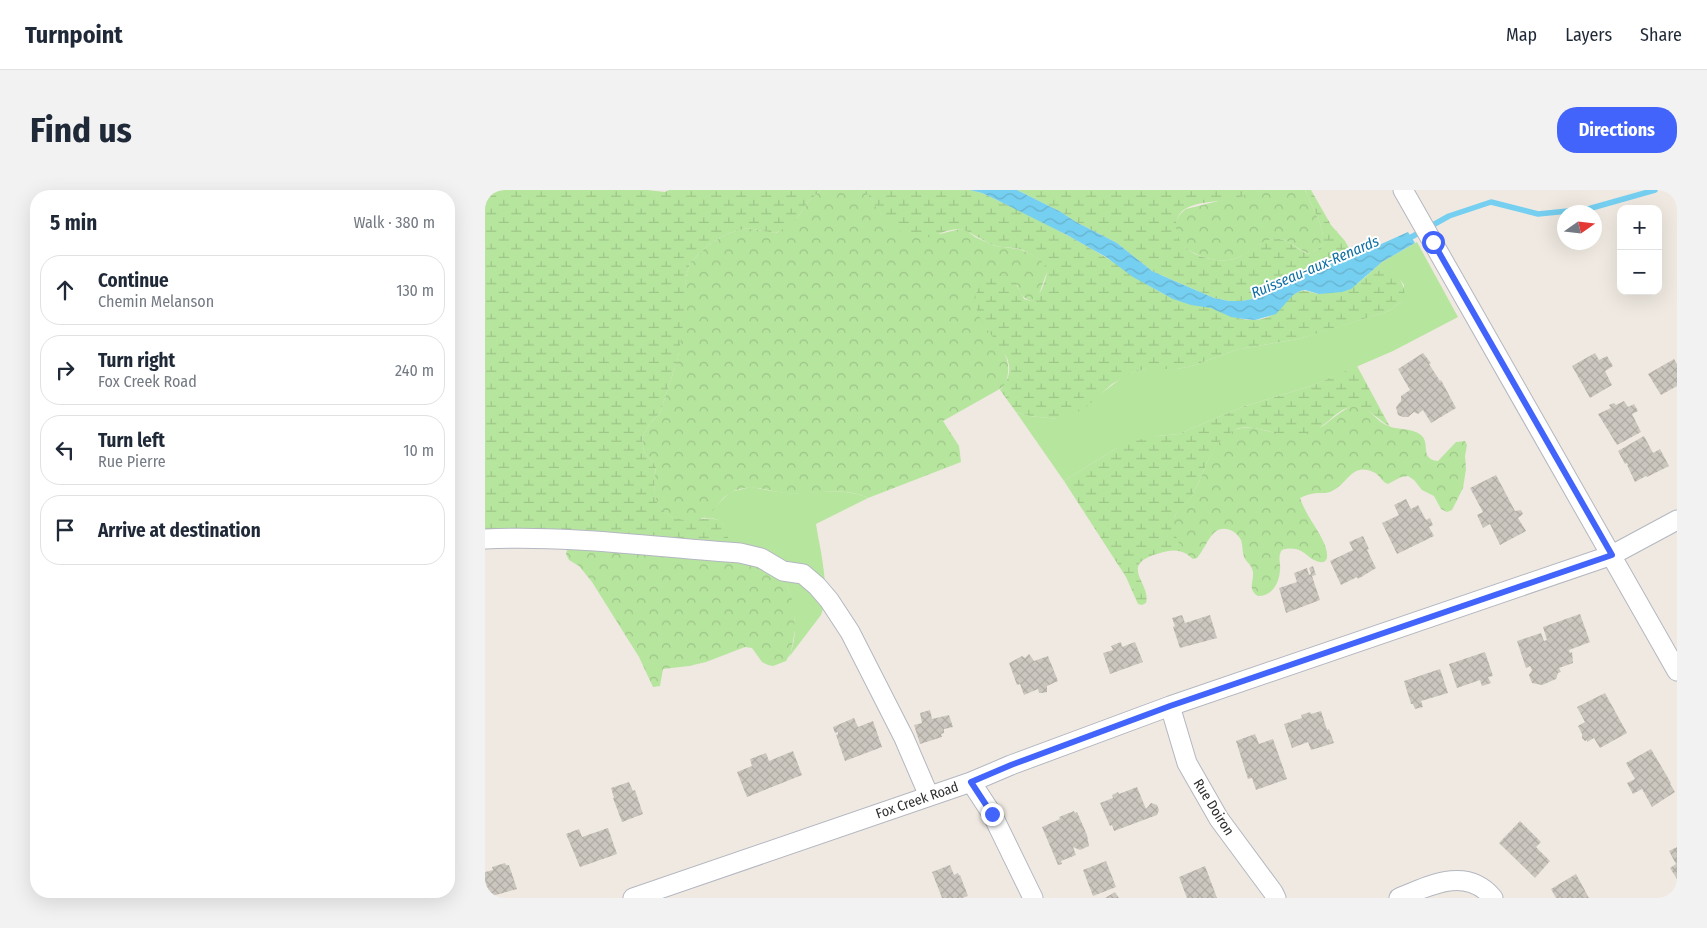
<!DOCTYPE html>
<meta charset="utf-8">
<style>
:root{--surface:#fff;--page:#f2f2f3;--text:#1f2937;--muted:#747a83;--line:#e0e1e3;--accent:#4264fb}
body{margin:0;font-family:"Fira Sans Condensed",sans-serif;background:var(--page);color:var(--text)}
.controls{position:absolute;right:15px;top:15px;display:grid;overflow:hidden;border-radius:10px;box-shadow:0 5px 20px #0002}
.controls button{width:45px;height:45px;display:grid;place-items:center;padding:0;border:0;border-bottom:1px solid var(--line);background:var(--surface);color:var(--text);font:25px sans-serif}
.compass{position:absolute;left:1072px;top:15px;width:45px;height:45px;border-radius:50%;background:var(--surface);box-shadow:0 5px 20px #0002;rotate:76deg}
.stop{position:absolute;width:15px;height:15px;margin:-11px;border:4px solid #4264fb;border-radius:50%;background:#fff}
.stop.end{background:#4264fb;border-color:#fff;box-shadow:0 1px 5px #0008}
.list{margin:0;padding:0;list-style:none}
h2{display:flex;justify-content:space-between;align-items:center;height:65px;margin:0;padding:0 20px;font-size:21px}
h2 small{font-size:16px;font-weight:400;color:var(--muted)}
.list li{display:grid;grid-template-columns:32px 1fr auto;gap:15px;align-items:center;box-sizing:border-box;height:70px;margin:0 10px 10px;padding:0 10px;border:1px solid var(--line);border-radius:20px}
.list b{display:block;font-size:19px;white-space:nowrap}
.list p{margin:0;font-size:16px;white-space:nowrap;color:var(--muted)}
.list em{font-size:16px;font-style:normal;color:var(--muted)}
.icon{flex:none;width:28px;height:28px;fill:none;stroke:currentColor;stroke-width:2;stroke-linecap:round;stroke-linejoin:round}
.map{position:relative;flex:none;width:1192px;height:708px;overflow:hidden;border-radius:20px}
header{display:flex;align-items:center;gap:30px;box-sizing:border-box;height:70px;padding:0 25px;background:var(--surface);border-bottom:1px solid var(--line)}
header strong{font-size:24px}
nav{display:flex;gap:28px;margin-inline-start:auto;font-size:18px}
.intro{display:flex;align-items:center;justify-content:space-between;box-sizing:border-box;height:120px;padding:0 30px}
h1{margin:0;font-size:35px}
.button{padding:12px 22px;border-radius:20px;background:var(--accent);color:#fff;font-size:18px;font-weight:700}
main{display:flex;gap:30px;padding:0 30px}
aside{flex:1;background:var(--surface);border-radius:20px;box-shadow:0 5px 20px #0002}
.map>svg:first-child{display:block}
.grass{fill:#b6e59e}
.forest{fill:url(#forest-crowns)}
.wetland{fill:url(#wetland-marsh)}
.water{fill:url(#water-waves)}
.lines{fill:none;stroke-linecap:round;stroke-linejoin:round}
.stream{stroke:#75cff0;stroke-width:5.5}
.building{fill:url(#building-cross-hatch)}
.minor-casing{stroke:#b4b7c1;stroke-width:21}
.minor{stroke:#fff;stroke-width:19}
.route{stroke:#4264fb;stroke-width:6}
.labels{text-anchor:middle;stroke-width:4;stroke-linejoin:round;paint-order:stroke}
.street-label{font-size:14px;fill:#2e2e2e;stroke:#fff}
.water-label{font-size:15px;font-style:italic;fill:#0d6fa3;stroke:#fff}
</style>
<header>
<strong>Turnpoint</strong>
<nav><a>Map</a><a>Layers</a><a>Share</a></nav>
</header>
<div class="intro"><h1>Find us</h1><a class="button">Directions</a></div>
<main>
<aside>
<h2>5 min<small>Walk · 380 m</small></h2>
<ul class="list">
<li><svg class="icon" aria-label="ahead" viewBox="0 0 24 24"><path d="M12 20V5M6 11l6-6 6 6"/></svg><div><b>Continue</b><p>Chemin Melanson</p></div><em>130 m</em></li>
<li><svg class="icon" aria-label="right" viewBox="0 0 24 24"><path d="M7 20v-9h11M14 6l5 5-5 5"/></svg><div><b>Turn right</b><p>Fox Creek Road</p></div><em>240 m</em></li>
<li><svg class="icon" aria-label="left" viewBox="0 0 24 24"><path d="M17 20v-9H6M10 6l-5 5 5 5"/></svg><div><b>Turn left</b><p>Rue Pierre</p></div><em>10 m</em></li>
<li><svg class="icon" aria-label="arrive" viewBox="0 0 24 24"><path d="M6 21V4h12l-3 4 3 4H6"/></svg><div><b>Arrive at destination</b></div></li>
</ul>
</aside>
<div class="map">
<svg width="1192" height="708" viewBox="0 0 1192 708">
<defs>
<pattern id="forest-crowns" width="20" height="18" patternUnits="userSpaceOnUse" patternTransform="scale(1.25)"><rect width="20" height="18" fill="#b6e59e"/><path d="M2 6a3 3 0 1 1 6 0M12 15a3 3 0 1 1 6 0" fill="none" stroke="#9dc588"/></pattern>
<pattern id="wetland-marsh" width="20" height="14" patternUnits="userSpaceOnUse" patternTransform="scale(1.25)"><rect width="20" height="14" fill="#b6e59e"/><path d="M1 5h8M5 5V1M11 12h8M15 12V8" fill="none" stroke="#9dc588"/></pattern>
<pattern id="water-waves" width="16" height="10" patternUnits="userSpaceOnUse" patternTransform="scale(1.25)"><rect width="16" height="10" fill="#75cff0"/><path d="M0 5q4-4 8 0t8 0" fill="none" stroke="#66b2ce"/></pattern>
<pattern id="building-cross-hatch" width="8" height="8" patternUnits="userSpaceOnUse" patternTransform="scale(1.25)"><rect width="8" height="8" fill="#cbc7bf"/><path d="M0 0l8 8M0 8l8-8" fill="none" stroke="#afaba4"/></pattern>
</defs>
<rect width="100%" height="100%" fill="#efe9e1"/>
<!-- grass -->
<path class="grass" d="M932,52l41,75 -65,34 -79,34 -72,22 -63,27 -22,2 -42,13 -51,32 -48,-69 13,4 29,3 41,-24 24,-18 11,-5 12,-3h31l15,-3 47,-17 59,-10 91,-28 12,-9 3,-17c-11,-17 -21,-17 -38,-9l16,-14z
M266,297c12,2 24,5 35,6 28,2 55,-7 82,5l-52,26c4,26 15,67 5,91l-32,42c10,-23 6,-49 -2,-72l-61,-36c-1,-19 2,-32 -22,-31l26,-26z"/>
<!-- forest -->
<path class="forest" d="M336,0h41l5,3 14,21 59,20 20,-5 7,2 8,6 20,9 24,3 15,6 10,8 3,9 -9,25 -7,4c-9,-3 -11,-8 -14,-17l-30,45c16,21 27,30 18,57l-62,35 16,25 2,16 -93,36c-27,-13 -55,-2 -83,-5 -16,-2 -29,-8 -45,-4 -19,4 -21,19 -35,28 -16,10 -43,1 -49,-17 -3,-10 -1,-23 0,-34l-12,-14 -2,-15 9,-15 9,-9 18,-55 8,-81 4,-14 18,-18 19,-11 20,-6 29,5 21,-15 11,-16z
M778,0h42l15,33 3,12v9l-6,6 -7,4c-11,-3 -20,-14 -31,-15 -16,-1 -26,11 -38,17 -14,8 -32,4 -45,-2 -10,-5 -17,-10 -20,-22 -2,-11 2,-17 10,-23z
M866,216c23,1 23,16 40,21 10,3 21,1 30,8 10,9 -2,24 17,26l18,-19 9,-1 2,4 -2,11 1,13 -3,19 -11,22 -5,2 -6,-3 -7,-13 -12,-6 -8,-10 -6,-4 -7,1 -13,7c-7,-2 -8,-10 -15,-12 -22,-10 -25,13 -43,20 -6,2 -13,0 -19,2 -4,1 -8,2 -11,4 5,16 17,29 24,45 4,9 7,25 -10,17 -5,-2 -8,-7 -13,-9 -6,-3 -13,-3 -19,-1 -5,7 -1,13 -2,20 -1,14 -8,26 -22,26 -11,-7 -4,-14 -5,-24 -1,-6 -5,-9 -8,-13 -3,-6 -2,-13 -4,-19 -5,-10 -18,-15 -26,-8 -8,7 -11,18 -18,26l-4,1c-13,-8 -24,-28 -18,-43 3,-9 12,-13 17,-20 12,-19 19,-58 42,-66 20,-7 29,2 48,4 7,1 35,-5 41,-8 9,-7 17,-14 28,-20z
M86,358l178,13 34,17 4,7 7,20 1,25 -4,22 -5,9 -13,5 -5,-1 -6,-3 -10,-14 -7,-1 -39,15 -17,4 -26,3 -3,17 -7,1 -14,-30 -47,-75 -13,-16 -10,-6 -3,-6 1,-4z"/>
<!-- wetland -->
<path class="wetland" d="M0,0h162l18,2 4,-2h152l-13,12 -11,16 -10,9 -12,6 -28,-5 -20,6 -19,11 -18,18 -4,14 -3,48 -5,33 -18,55 -9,9 -9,15 2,15 12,14c-1,9 -2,19 -1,28 2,19 21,28 38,26 11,-1 17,-3 28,1l7,13v10l-243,-8z
M377,0h108l12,3c37,17 73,35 108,55 29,16 54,38 85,51 12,5 24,4 36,9 15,5 27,13 44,12 27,-2 25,-20 43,-28 9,-4 17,4 25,1 11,-3 23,-4 33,-9 5,-2 8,-7 12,-9 21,-11 34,-2 37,20l-4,7 -12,9 -64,20 -27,8 -59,10 -47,17 -15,3h-31l-12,3 -22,12 -27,24 -12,6 -15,5 -29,-3 -13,-4 -16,-22c8,-7 12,-21 7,-32 -10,-21 -44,-47 -27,-72 7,-10 22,-11 32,-10l12,23 7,2c9,-5 12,-14 15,-24 4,-15 -15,-24 -26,-28 -9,-2 -18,-1 -27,-4 -8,-3 -27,-16 -34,-16 -19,0 -29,15 -51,6 -10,-4 -21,-13 -27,-21 -7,-8 -10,-19 -19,-24z
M532,0h246c-12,4 -25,8 -37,10 -13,2 -30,2 -41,9 -6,4 -9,10 -9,16 -1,26 32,38 54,35 18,-3 29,-23 49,-21 11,1 19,12 30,15l8,-4 6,-6v-9l-3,-12 -15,-33h6l20,35 14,16 4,7v5l-28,15 -24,6 -15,8 -9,7 -21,10 -10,2h-13l-15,-3 -51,-22 -11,-5 -35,-28 -41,-21 -15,-10z
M872,176l33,61c-12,-8 -22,-20 -36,-20 -12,-1 -22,12 -32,19 -6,4 -17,8 -25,9 -20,5 -45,-17 -66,-3 -23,15 -26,42 -39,64 -5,8 -17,13 -18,24 -1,14 4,23 13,34 -10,-5 -17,-4 -27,-1 -44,12 -8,30 -14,50l-4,2 -4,-1 -12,-27 -62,-96 51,-32 23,-9 19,-4 22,-2 63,-27 72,-22z"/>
<!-- water -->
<path class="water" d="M485,0h47l44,22 15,10 41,21 35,28 11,5 51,22 15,3h13l10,-2 21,-10 9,-7 15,-8 24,-6 28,-15 21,-4 38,-17 7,11 -33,19 -31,27 -9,3 -23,2 -14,-4 -5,1 -7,4 -17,19 -21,6 -11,-1 -13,-2 -20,-9 -20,-3 -18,-6 -40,-22 -27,-20 -39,-22 -70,-35 -15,-7z"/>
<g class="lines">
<!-- stream -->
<path class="stream" d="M921,50l43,-24 42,-14 47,12 50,-5 67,-19"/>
</g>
<!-- building -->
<path class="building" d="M938,163l8,10 -2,1 11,17 1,-1 15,28 -25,15 -8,-13 -5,4 -4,-2 -6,5h-5l-5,-2 -2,-8 5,-6v-5l9,-6 -12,-21z
M1110,163l4,7 8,-4 6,10 -8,5 7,14 -22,13 -18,-32z
M1189,169l3,5v22l-16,9 -13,-21z
M1139,211l4,6 6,-3 4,7 -6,3 9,18 -24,13 -19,-31 13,-6 -2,-3 5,-2 2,2z
M1159,246l9,17 7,-4 9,17 -22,11 -1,-1 -11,6 -8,-17h1l-1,-2 -2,1 -7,-13z
M1011,285l19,36 6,-1 2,4 -5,4 8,13 -26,14 -10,-21 -7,4 -6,-13 6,-3 -13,-24z
M921,309l5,10 7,-4 8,15 4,-2 3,7 -4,2 5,9 -37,18 -15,-31 17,-8 -5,-10z
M878,346l6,13 -2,1 9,18 -18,11 -1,-2 -16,8 -11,-24 23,-11 -4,-8z
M828,376l3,9 -4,1 8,24 -34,13 -7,-25 18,-6 -3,-9 13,-5 2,7 2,-1 -2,-6z
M1095,424l10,28 -21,8 1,3 2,-1 1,11 -14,5 2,4 -3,1 -2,6 -14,6 -10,-2 -3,-8 3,-5 -2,-4 -4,2 -9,-27 24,-8 3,8 3,-1 -4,-13z
M697,425l3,8 25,-8 7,23 -37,10 -7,-21 2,-1 -3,-8z
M636,452l1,5 13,-5 8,20 -33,12 -7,-21 10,-3 -2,-4z
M1000,462l8,24 -5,1 3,6 -9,3 -2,-6 -23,8 -8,-24z
M544,464l5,7 14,-5 10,25 -11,5v6l-5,1h-3l-1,-4 -14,6 -4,-11 -3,1 -8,-22 13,-7 3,2z
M955,479l8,24 -27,8 2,6 -8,2 -2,-5h-2l-7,-23z
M1120,503l22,40 -27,15 -6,-10 -7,4v-2l-2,1 -3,-3v-4l-4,-8 7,-4 -8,-15z
M445,520l2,9 17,-4 4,12 -9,2v4l-3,1 1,3 -22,7 -6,-19 8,-2 -2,-10z
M836,521l6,19 2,-1 5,14 -23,7 -3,-8 -16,6 -8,-24 18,-6 -1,-3 9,-3 1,2z
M369,528l4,9 15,-6 9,26 -37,14 -9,-26 2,-1v-2l-3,1 -2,-6z
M770,544l4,10 14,-5 14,40 -31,11 -4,-12 -4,1 -12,-38z
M1166,559l20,34 -1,1 5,8 -23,15 -10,-18 -9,5 -6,-11 8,-4 -9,-16z
M308,561l9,24 -55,22 -10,-25 15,-6 -2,-7 16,-6 3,8z
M144,592l4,9 2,-1 8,24 -21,8 -9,-24h1l-3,-10z
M652,597l9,22 5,-6 6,2 2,5 -2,5 -43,16 -2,-6 -2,1 -10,-23 13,-5 -1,-3 6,-3 1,2z
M589,621l1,2 2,-1 10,23 2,11 -9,4 -7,-3 3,8 -15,6 1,3 -4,1 -16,-38 18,-8 -1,-2z
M1035,631l21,21 -5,5 14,14 -15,17 -36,-35z
M123,638l9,26 -37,13 -14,-33 13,-5 3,8z
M1192,657v32l-7,-11 6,-4 -7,-13z
M621,671l10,26 -23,9 -10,-26z
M20,673l1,2h3l8,24 -32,9v-26l8,-2 -1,-3z
M465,675l4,10 4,-2 1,3 1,-1 8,21 -6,2h-20l-10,-26z
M720,676l12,32h-30l-8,-21z
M1091,684l13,24h-33l-5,-9z
M630,702l4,6h-14z"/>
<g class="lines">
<!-- minor casing -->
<g class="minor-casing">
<path id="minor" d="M918,0l274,481
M0,349c85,-4 170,8 255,14l21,5 22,13 20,3 14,12 12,14 21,32 54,106 25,58
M685,516l17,57 32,56 54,73 3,6
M486,592l21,32 41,84
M148,708l338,-116 40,-17 159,-59 442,-151 65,-35
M914,708c31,-13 68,-32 94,0"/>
</g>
<!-- minor -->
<use href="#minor" class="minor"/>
</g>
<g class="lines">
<!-- route -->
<path class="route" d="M507,624l-21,-32 40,-17 159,-59 442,-151 -179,-313"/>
</g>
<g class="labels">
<!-- street labels -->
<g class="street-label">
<text transform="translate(432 610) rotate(-19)" y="5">Fox Creek Road</text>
<text transform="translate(729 617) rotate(58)" y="5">Rue Doiron</text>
</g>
<!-- water labels -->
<g class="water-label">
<text transform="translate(830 77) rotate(-23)" y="5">Ruisseau-aux-Renards</text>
</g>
</g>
</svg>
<div class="controls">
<button>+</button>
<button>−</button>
</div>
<svg class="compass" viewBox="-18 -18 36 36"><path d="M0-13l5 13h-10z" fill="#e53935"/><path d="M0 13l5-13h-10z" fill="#747a83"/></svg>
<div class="stop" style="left:948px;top:52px"></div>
<div class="stop end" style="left:507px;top:624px"></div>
</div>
</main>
